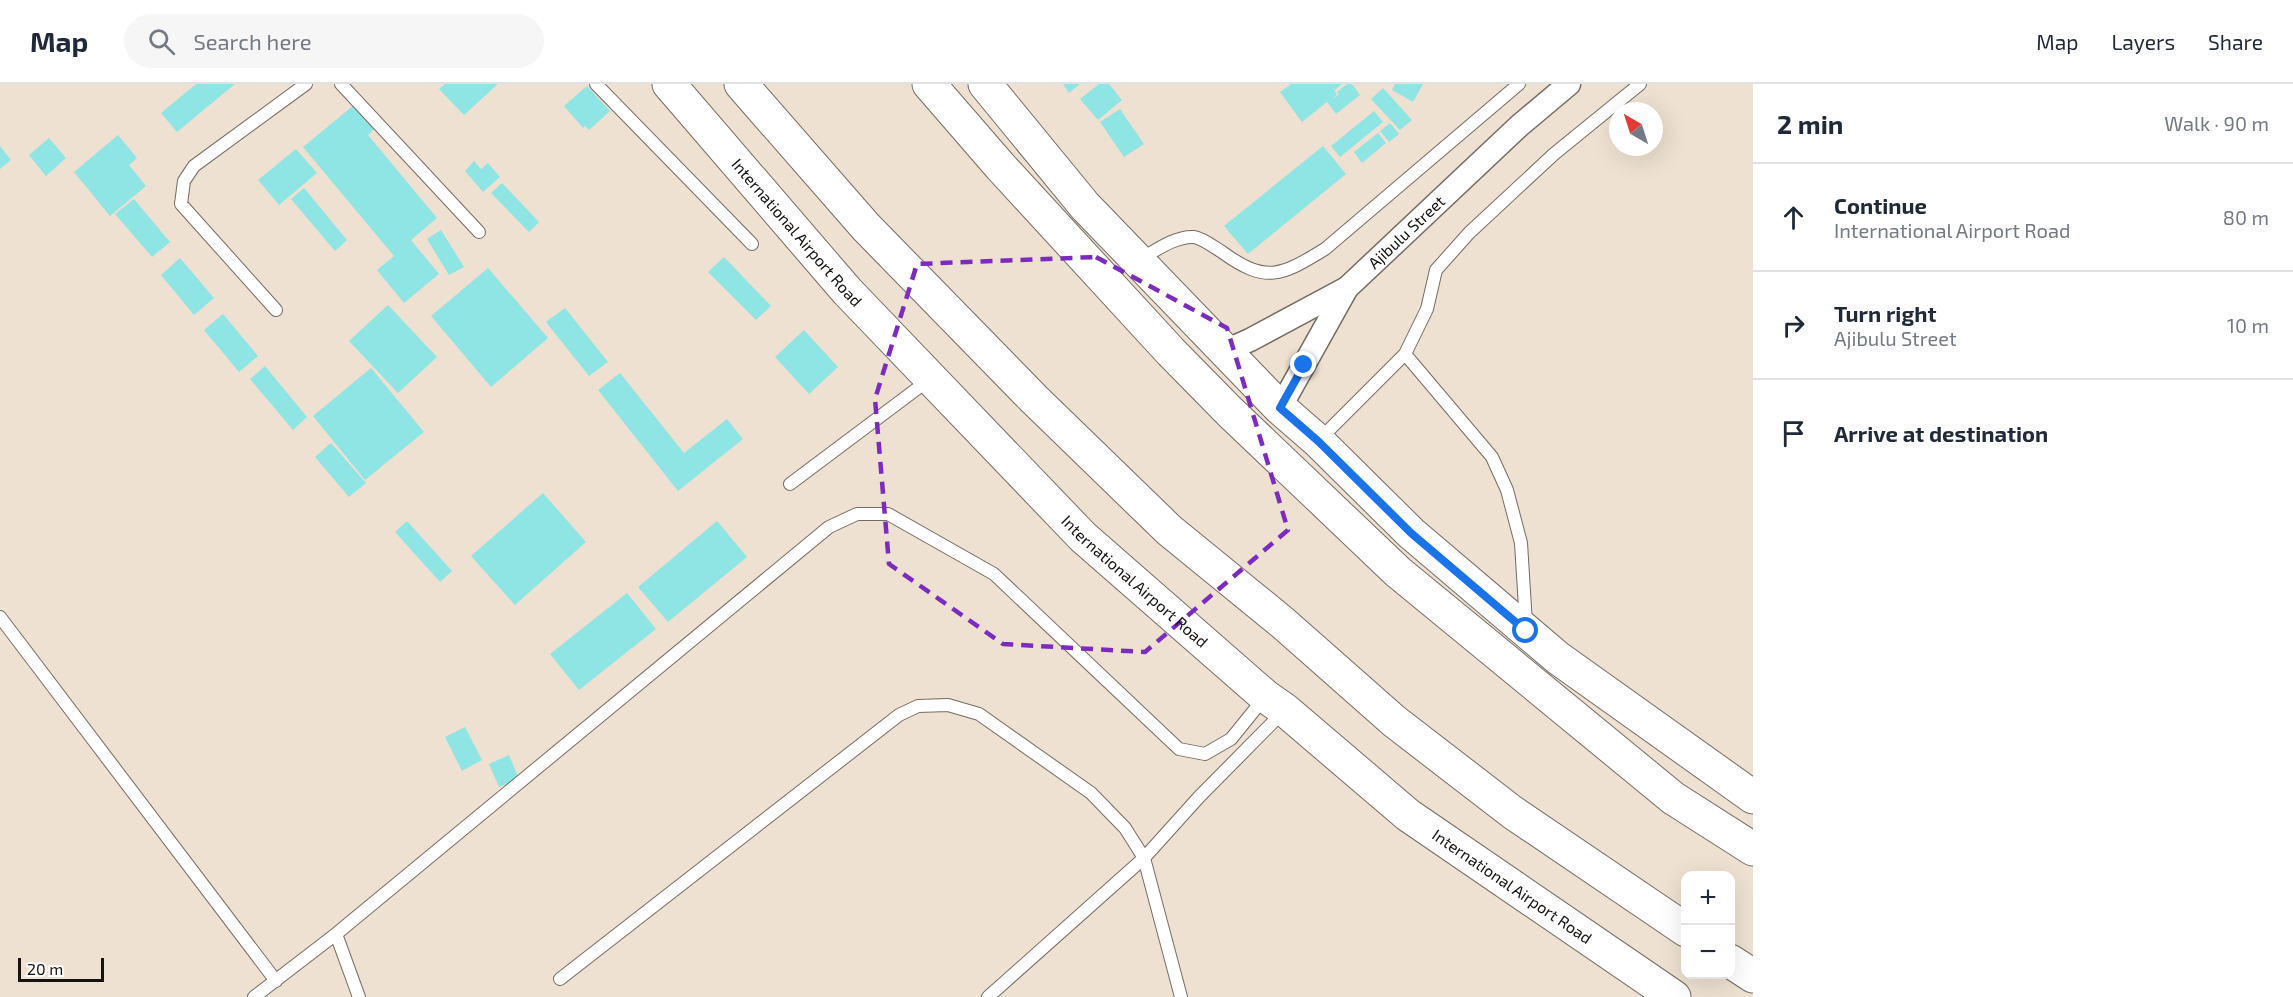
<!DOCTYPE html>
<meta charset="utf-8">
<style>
:root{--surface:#fff;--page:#f6f6f7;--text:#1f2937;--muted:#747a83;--line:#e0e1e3}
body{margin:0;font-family:"Exo 2",sans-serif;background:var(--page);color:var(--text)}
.controls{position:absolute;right:18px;bottom:18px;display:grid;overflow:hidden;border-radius:12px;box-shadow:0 6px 24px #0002}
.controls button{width:54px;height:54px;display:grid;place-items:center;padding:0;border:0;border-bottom:2px solid var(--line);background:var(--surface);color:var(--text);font:30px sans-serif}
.compass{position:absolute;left:1609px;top:18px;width:54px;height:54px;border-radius:50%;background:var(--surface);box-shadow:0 6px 24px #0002;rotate:321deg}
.scale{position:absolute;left:18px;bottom:15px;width:86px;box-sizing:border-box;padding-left:6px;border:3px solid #15120f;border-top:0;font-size:16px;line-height:21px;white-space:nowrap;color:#15120f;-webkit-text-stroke:4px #fff;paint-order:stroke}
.stop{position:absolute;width:18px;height:18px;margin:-14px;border:4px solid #1a73e8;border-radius:50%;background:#fff}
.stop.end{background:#1a73e8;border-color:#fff;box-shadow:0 2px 6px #0008}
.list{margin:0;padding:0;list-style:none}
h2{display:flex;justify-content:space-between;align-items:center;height:78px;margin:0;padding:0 24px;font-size:26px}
h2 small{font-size:20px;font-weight:400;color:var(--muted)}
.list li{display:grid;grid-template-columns:39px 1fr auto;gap:18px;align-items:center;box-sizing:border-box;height:108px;padding:0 24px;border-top:2px solid var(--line)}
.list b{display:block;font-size:22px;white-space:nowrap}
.list p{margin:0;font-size:20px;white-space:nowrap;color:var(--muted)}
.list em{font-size:20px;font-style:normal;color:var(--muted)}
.icon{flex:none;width:33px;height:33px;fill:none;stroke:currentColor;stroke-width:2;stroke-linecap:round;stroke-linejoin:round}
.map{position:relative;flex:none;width:1753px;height:913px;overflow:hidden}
header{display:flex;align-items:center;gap:36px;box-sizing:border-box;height:84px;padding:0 30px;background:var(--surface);border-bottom:2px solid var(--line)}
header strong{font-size:28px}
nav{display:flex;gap:33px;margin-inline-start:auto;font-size:21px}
.search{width:420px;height:54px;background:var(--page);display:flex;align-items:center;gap:15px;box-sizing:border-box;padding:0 21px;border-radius:33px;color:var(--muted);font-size:22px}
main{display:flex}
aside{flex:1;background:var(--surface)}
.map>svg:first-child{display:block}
.built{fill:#eee1d1;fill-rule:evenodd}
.building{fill:#8fe4e4}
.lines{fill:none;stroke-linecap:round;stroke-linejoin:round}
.lane-casing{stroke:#746c64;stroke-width:14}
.street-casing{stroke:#746c64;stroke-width:25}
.secondary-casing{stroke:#746c64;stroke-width:35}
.highway-casing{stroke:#746c64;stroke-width:35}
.lane{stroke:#fff;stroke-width:12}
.street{stroke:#fff;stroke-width:22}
.secondary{stroke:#fff;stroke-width:33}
.highway{stroke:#fff;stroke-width:33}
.route{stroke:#1a73e8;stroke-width:8}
.marked{fill:none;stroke:#7b2cbf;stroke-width:4.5;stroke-dasharray:12 8;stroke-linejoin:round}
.labels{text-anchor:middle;stroke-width:6;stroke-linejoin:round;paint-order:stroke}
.street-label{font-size:16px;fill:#15120f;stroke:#fff}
</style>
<header>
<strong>Map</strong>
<div class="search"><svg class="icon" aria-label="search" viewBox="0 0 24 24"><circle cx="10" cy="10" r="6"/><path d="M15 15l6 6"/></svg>Search here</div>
<nav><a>Map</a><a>Layers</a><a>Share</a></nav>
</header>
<main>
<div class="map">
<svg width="1753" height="913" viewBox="0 0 1753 913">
<rect width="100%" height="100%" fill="#f4ebe2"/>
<!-- built -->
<path class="built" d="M0,0h1753v913h-1753zM1618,27h36v36h-36zM1686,792h44v98h-44z"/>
<!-- building -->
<path class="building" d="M196,0h39l-58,48 -16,-19z
M445,0h53l-34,31 -25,-26z
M1063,0h17l-11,9z
M1099,0h10l13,16 -24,20 -18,-21z
M1291,0h51l-7,6 -3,-3 5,7 -5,6 7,-6 -2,-2 10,-8h5l8,11 -24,19 -9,-12 -25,20 -22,-30z
M1395,0h28l-10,18 -21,-12z
M587,2l23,25 -21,19 -4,-4 -2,2 -19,-22z
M1383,4l29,32 -12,10 -29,-31z
M354,21l20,24 -6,6 69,83 -26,22 28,34 -35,29 -27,-33 17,-14 -91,-109z
M1120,25l24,35 -20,13 -24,-35z
M1374,27l9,11 -43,35 -9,-11z
M1390,39l9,11 -10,8 -9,-11z
M1378,49l8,10 -24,20 -8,-11z
M118,51l19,23 -8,7 17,21 -36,30 -36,-44z
M49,54l17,20 -20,18 -17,-21z
M0,62l11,14 -11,9z
M1323,62l23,28 -98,80 -24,-28z
M296,65l21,24 -38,32 -21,-25z
M474,77l7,8 7,-6 12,14 -17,15 -18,-21z
M502,99l37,39 -10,10 -38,-39z
M304,104l43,52 -12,11 -44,-52z
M134,115l36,43 -18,15 -37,-43z
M441,146l23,37 -15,8 -22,-36z
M724,173l47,49 -15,14 -48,-48z
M180,174l34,40 -20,17 -33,-40z
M488,184l60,70 -57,49 -60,-71z
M388,221l49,52 -39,36 -49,-52z
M565,224l43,54 -19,14 -43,-54z
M223,230l35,42 -19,16 -35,-42z
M804,246l34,37 -29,27 -34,-37z
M265,282l42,51 -14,13 -43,-51z
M371,284l53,64 -59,48 -52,-64z
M620,289l64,80 43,-34 16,20 -65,52 -80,-101z
M331,359l35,40 -17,14 -34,-40z
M543,409l43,49 -71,63 -44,-49z
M407,437l45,50 -12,11 -45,-50z
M717,437l30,36 -79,65 -30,-35z
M627,509l29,36 -77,61 -29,-36z
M465,643l17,33 -20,11 -17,-34z
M509,671l10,24 -20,8 -10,-23z"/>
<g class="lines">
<!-- lane casing -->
<g class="lane-casing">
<path id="lane" d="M341,0l138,148
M596,0l156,160
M1139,176c16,-9 36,-24 55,-23 8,1 20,10 28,15 44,32 59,24 103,-3l194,-165
M276,226l-95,-106 3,-23 10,-15 112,-82
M1405,270l87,103 15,33 14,53 5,81
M1318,357l87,-87 22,-45 9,-39 33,-37 85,-79 86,-70
M790,400l140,-105
M0,533l276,364
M336,850l23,63
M560,895l339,-264 19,-9 30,-1 31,9 112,79 34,35 19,30 37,139
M254,913l82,-63 493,-407 28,-13h31l106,60 185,175 26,5 26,-15 34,-42
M988,913l156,-139 55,-61 85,-86"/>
</g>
<!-- street casing -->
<g class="street-casing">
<g id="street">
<path d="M1225,267l25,-11 97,-52"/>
<path id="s1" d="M1280,324l67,-120 172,-162 50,-42"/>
</g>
</g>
<!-- secondary casing -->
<g class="secondary-casing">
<g id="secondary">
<path id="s2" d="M669,0l178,207 236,246 182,159 20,14 123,105 266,182"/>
<path d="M985,0l100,122 195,202 38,33 93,92 147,125 195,139"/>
</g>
</g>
<!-- highway casing -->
<g class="highway-casing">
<path id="highway" d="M741,0l125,143 168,172 135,131 114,93 111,98 118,91 174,118
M929,0l71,82 171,186 59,60 168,160 275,226 80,51
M1730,877l23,15"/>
</g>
<!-- lane -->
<use href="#lane" class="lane"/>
<!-- street -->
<use href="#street" class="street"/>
<!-- secondary -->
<use href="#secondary" class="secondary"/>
<!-- highway -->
<use href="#highway" class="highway"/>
</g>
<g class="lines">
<!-- route -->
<path class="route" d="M1304,281l-24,43 38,33 93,92 115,98"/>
</g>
<!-- marked area -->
<path class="marked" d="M1096,173l131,71 61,202 -143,122 -142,-8 -114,-80 -14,-165 42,-135z"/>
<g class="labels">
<!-- street labels -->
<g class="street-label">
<text dy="6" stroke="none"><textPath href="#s2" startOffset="196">International Airport Road</textPath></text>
<text dy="6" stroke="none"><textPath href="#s1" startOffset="219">Ajibulu Street</textPath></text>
<text dy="6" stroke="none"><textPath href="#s2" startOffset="682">International Airport Road</textPath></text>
<text dy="6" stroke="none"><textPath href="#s2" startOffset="1168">International Airport Road</textPath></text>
</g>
</g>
</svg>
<div class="controls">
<button>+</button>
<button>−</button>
</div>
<svg class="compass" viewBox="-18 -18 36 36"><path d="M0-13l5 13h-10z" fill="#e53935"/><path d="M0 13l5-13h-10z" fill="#747a83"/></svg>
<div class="scale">20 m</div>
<div class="stop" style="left:1526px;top:547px"></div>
<div class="stop end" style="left:1304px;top:281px"></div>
</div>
<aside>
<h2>2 min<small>Walk · 90 m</small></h2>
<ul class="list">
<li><svg class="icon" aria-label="ahead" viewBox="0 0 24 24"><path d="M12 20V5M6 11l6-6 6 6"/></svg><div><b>Continue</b><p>International Airport Road</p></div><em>80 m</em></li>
<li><svg class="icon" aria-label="right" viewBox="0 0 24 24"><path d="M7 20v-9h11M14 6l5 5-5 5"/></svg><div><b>Turn right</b><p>Ajibulu Street</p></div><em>10 m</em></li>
<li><svg class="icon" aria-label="arrive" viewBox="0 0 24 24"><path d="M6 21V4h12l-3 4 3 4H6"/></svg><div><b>Arrive at destination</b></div></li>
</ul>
</aside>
</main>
